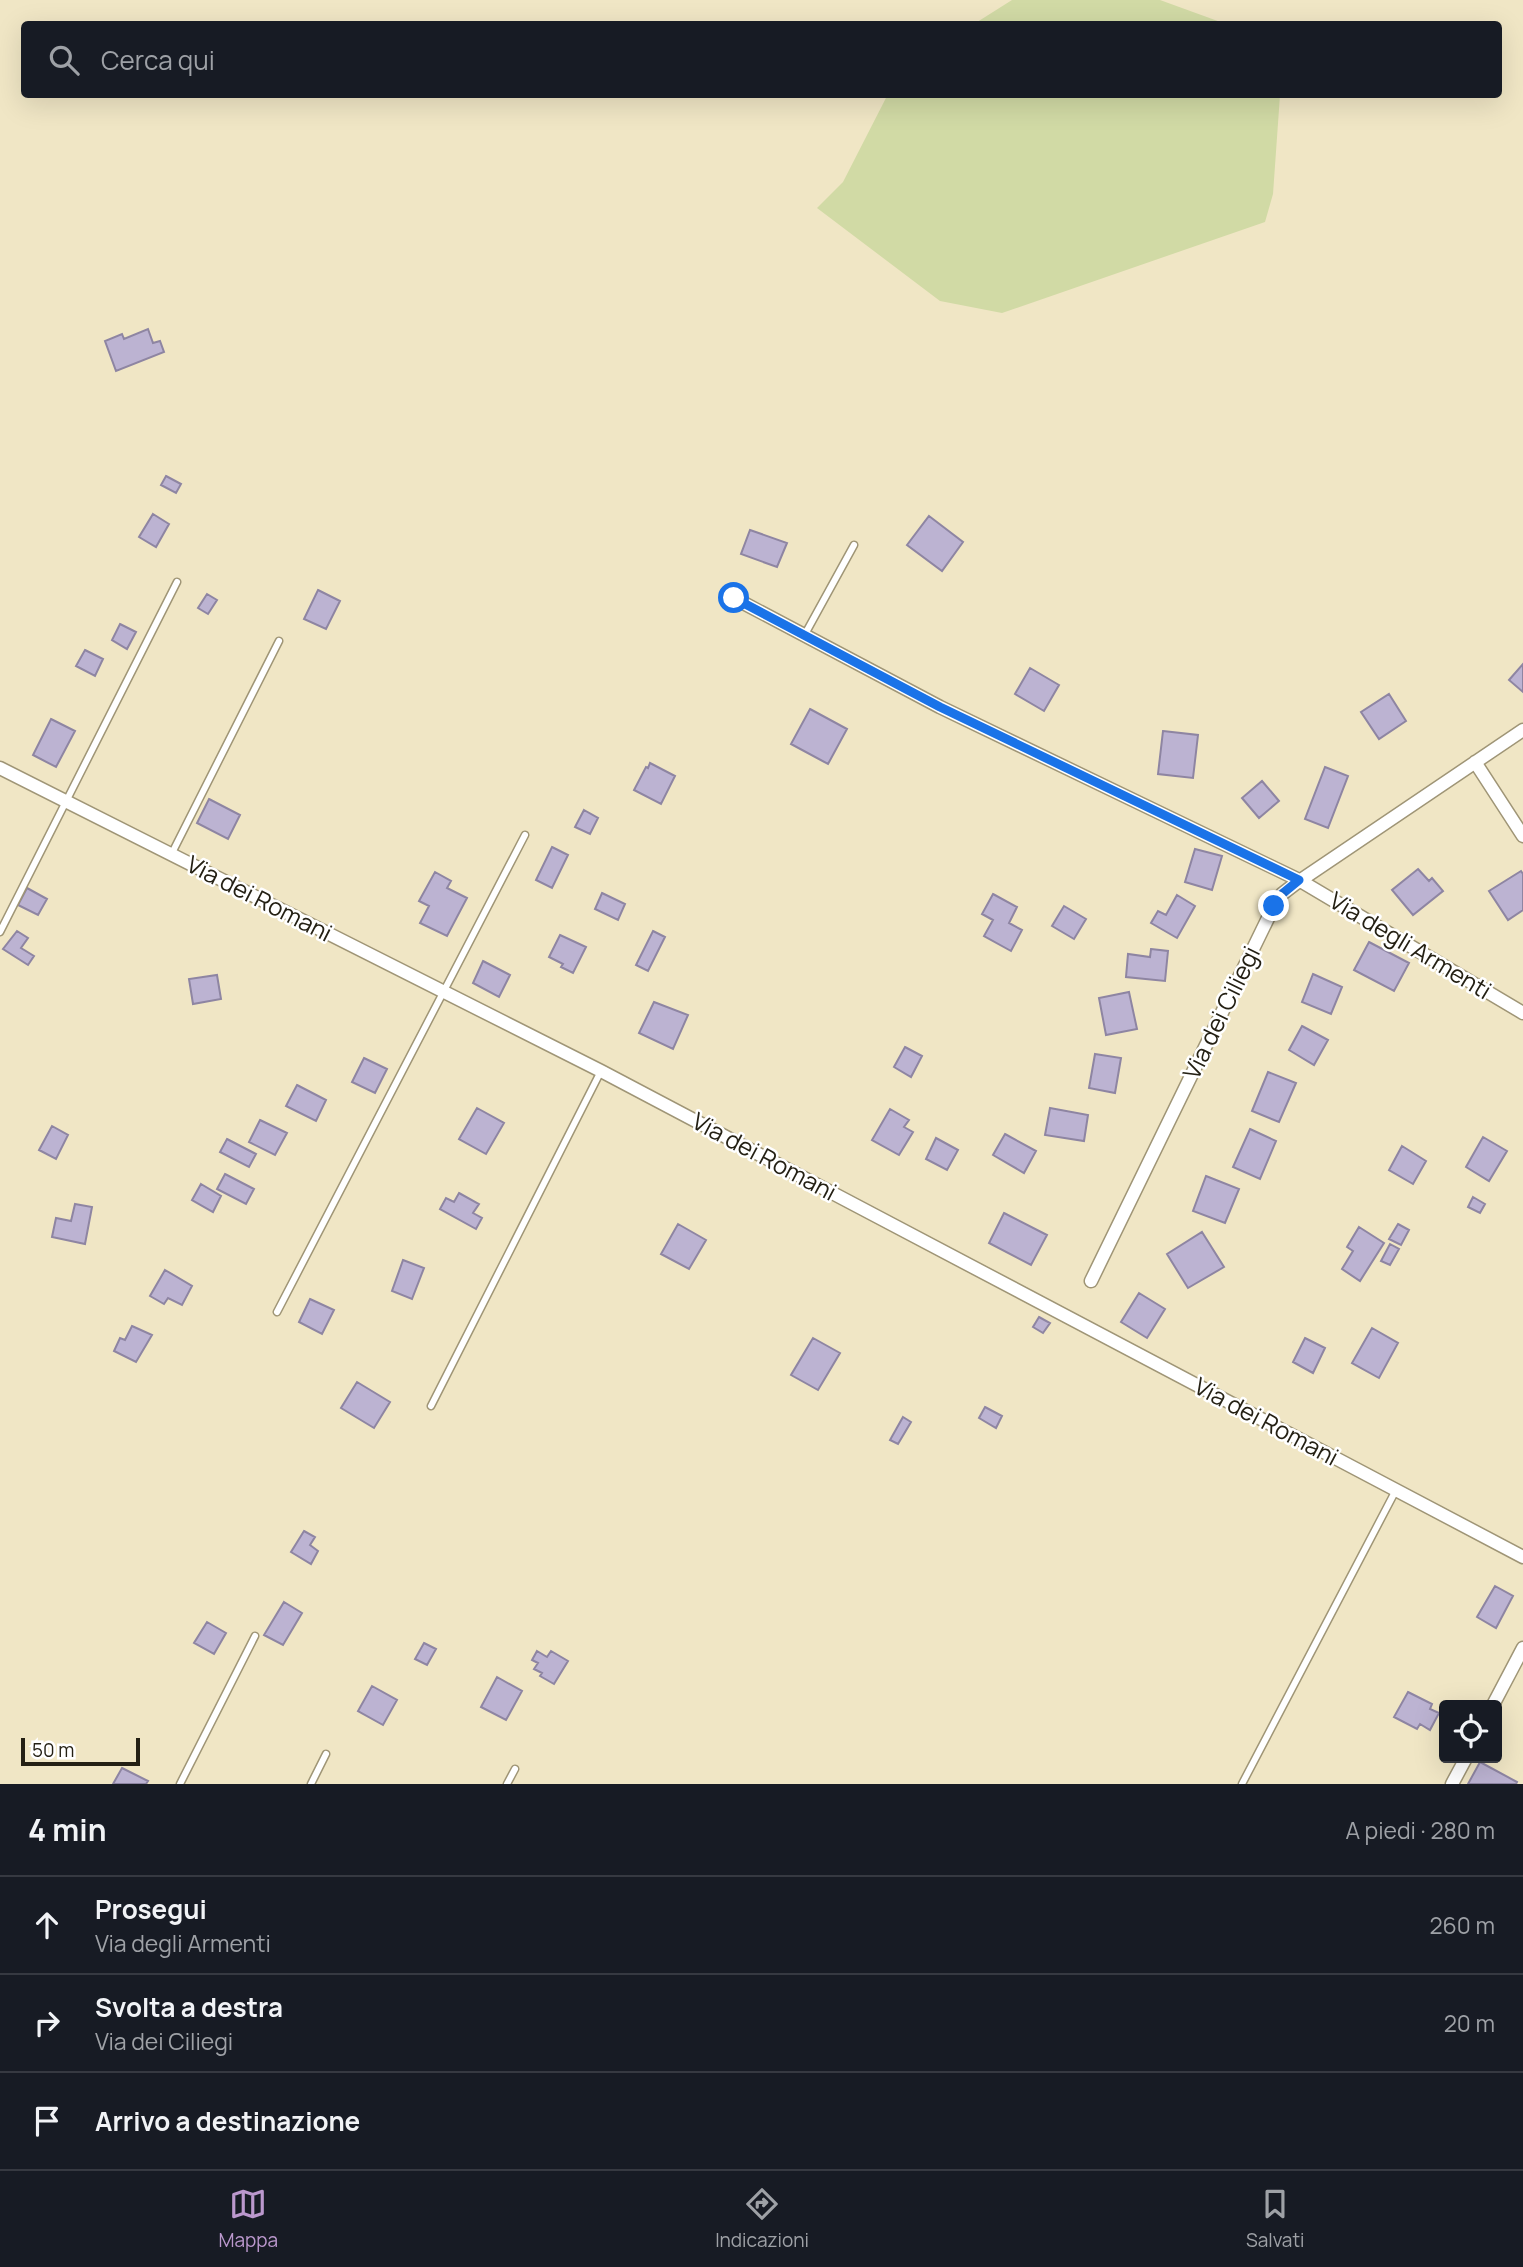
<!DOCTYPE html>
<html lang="it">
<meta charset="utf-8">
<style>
:root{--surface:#171b24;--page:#20242c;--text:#f1f3f6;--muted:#9ea1a6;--line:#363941;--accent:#bb98cd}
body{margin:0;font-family:Manrope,sans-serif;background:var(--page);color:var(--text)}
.controls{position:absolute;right:21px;bottom:21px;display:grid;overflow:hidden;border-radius:7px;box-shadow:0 7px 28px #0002}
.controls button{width:63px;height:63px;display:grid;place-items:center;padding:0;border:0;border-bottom:2px solid var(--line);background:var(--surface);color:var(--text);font:35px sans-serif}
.scale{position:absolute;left:21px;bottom:18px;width:119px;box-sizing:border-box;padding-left:7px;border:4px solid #242014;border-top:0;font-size:19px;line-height:24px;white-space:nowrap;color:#242014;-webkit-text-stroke:5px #fff;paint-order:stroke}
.stop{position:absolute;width:21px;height:21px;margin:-16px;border:5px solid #1a73e8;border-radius:50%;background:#fff}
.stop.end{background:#1a73e8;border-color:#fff;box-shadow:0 2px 7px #0008}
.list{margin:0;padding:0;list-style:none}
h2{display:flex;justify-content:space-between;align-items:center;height:91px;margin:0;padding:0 28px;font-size:30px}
h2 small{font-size:23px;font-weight:400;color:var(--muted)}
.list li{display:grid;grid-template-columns:46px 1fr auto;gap:21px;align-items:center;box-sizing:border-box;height:98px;padding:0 28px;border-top:2px solid var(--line)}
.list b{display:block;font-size:26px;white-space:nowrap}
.list p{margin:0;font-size:23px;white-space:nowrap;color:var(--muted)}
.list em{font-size:23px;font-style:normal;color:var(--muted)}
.icon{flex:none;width:38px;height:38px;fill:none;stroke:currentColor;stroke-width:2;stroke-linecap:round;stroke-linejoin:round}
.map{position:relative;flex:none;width:1523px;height:1784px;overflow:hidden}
.search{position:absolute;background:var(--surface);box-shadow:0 7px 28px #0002;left:21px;right:21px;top:21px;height:77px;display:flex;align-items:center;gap:18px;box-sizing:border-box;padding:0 24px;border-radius:7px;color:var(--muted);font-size:26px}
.sheet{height:385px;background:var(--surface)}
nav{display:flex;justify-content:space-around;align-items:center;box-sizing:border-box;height:98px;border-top:2px solid var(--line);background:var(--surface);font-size:19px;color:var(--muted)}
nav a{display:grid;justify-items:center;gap:4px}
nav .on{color:var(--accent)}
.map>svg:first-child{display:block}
.green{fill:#d1daa5}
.building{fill:#bcb3d2;stroke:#8e85a2;stroke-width:2}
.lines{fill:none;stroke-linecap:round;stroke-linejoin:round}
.service-casing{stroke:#9f9576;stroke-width:9}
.minor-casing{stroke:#9f9576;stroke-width:15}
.service{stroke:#fff;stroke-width:6}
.minor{stroke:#fff;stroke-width:12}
.route{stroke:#1a73e8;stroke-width:9}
.labels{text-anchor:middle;stroke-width:5;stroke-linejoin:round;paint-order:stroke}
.street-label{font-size:24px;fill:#242014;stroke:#fff}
</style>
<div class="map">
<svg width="1523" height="1784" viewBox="0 0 1523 1784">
<rect width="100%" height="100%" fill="#f0e6c5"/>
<!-- green -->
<path class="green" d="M1012,0h148l66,24h-252z
M888,94l392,1 -7,99 -8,28 -263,91 -62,-12 -123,-93 26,-26z"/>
<!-- building -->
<path class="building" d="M148,329l5,14 7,-2 4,11 -48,19 -11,-30 17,-7 2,5z
M166,476l15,8 -5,9 -15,-8z
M153,514l16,10 -13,23 -17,-10z
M929,516l34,26 -21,29 -35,-26z
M750,530l37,13 -10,24 -36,-13z
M318,590l22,11 -14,28 -22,-10z
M207,594l10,6 -9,14 -10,-6z
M120,624l16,8 -9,17 -15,-9z
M85,650l18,9 -8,17 -19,-10z
M1523,664v28l-14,-12z
M1030,668l29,17 -15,26 -29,-17z
M1389,694l17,27 -27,18 -18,-27z
M810,709l37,20 -19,35 -37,-20z
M51,719l24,12 -19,36 -23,-12z
M1163,731l35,4 -5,43 -35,-4z
M650,763l25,13 -14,28 -27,-14 12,-23 2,1z
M1325,767l23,9 -20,52 -23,-9z
M1262,781l17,20 -20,17 -17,-20z
M209,799l31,16 -12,24 -31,-16z
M584,810l14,8 -8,16 -15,-7z
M552,847l16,8 -16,33 -16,-8z
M1195,849l27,7 -10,34 -27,-8z
M1418,869l11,12 3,-3 11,13 -30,24 -21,-25z
M1521,871l2,3v36l-15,10 -19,-29z
M435,872l16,9 -4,7 20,10 -20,38 -27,-13 9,-17 -10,-5z
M27,888l20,11 -9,16 -20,-10z
M602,893l23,11 -7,16 -23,-11z
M993,894l24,13 -8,16 13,7 -11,21 -27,-15 9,-16 -11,-6z
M1177,895l18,11 -18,32 -26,-15 7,-12 8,4z
M1064,906l22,13 -12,20 -22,-13z
M17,931l11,7 -7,10 13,8 -6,9 -25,-16z
M653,931l12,6 -17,34 -12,-6z
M560,935l26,12 -13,26 -12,-6 2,-3 -14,-7z
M1369,942l40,21 -15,28 -40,-21z
M1151,949l17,2 -3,30 -39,-4 2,-23 22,3z
M483,961l27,14 -11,22 -26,-14z
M1313,974l29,13 -11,27 -29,-12z
M217,975l4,24 -28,5 -4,-25z
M1129,992l8,37 -31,6 -7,-37z
M654,1002l34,13 -15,34 -34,-16z
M1302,1026l26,14 -14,25 -25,-15z
M905,1047l17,9 -11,21 -17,-10z
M1095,1054l26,4 -6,35 -26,-5z
M364,1058l23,11 -12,24 -23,-11z
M1268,1072l28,11 -17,39 -27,-11z
M297,1085l29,15 -10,21 -30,-15z
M477,1108l27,15 -18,31 -27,-15z
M1050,1108l38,7 -4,26 -39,-6z
M890,1109l19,11 -5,7 9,5 -14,23 -27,-15z
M260,1120l27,13 -12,22 -26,-13z
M52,1126l16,9 -12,24 -17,-9z
M1250,1129l26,12 -16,38 -27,-12z
M1005,1134l31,17 -12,22 -31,-18z
M1483,1137l24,14 -18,30 -23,-14z
M936,1138l22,12 -11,20 -21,-11z
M227,1139l29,15 -7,13 -29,-15z
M1402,1146l24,15 -13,23 -24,-14z
M225,1174l29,15 -8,15 -29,-15z
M1206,1176l33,13 -14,34 -32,-12z
M201,1184l20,12 -8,16 -21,-12z
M459,1193l20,11 -6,9 9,5 -6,11 -36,-20 6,-11 8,4z
M1473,1197l12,7 -5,9 -12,-6z
M75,1204l17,3 -7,37 -33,-7 4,-19 15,3z
M1004,1213l43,22 -16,30 -42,-22z
M678,1224l28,16 -17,29 -28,-15z
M1398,1224l11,6 -8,15 -12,-6z
M1359,1227l25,16 -24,38 -18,-12 11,-18 -6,-4z
M1202,1232l22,35 -36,21 -21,-34z
M1390,1244l9,5 -9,16 -9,-4z
M403,1260l21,8 -12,31 -20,-8z
M165,1270l27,16 -10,19 -14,-7 -4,6 -14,-8z
M1139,1293l26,16 -18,29 -26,-16z
M310,1299l24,11 -12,24 -23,-12z
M1039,1317l11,6 -7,10 -10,-6z
M132,1326l20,9 -16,27 -22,-11 6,-13 5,2z
M1372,1328l26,15 -19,35 -27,-15z
M813,1338l27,15 -22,37 -27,-15z
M1305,1338l20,10 -12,25 -20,-11z
M357,1382l33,20 -16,26 -33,-20z
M985,1407l17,9 -6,12 -17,-10z
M903,1417l8,5 -13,22 -8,-4z
M304,1531l11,6 -5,8 8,6 -7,13 -20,-12z
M1495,1586l18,10 -17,32 -19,-11z
M284,1602l18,11 -19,32 -19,-10z
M207,1622l19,11 -12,21 -20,-11z
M424,1643l12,6 -9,16 -12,-6z
M537,1651l10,6 4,-6 17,10 -14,23 -14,-8 2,-3 -8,-4 4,-6 -6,-3z
M497,1677l25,14 -16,29 -25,-13z
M372,1686l25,14 -14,25 -25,-14z
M1408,1692l24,12 -2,5 9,4 -9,17 -10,-6 -3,5 -23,-12z
M1480,1762l37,20 -1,2h-48z
M122,1768l26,13 -2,3h-33z"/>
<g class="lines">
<!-- service casing -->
<g class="service-casing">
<path id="service" d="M804,636l50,-91
M171,855l108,-214
M0,932l177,-350
M277,1312l248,-477
M431,1406l170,-335
M180,1784l75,-148
M311,1784l15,-30
M507,1784l8,-15
M1242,1784l154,-294"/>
</g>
<!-- minor casing -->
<g class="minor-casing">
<path id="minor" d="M734,598l206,109 359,173 224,133
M1475,762l48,74
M0,768l601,303 922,486
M1091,1281l181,-371 10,-16 13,-10 228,-154
M1493,1705l30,-57
M1452,1784l14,-26"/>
</g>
<!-- service -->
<use href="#service" class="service"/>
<!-- minor -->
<use href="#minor" class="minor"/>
</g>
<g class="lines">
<!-- route -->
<path class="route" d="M734,598l206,109 359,173 -17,14 -8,12"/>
</g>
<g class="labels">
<!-- street labels -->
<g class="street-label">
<text transform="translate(259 899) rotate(27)" y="8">Via dei Romani</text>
<text transform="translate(1410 946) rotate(31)" y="8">Via degli Armenti</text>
<text transform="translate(1222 1013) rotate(-64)" y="8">Via dei Ciliegi</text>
<text transform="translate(764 1157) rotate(28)" y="8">Via dei Romani</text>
<text transform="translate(1266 1422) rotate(28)" y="8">Via dei Romani</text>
</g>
</g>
</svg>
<div class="controls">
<button><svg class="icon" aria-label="locate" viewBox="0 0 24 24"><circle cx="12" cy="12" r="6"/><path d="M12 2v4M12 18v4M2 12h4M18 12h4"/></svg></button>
</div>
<div class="scale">50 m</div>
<div class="stop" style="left:734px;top:598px"></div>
<div class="stop end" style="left:1274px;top:906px"></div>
<div class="search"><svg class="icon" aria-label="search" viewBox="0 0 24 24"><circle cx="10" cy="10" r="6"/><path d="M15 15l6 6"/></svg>Cerca qui</div>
</div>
<section class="sheet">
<h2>4 min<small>A piedi · 280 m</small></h2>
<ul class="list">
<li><svg class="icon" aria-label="ahead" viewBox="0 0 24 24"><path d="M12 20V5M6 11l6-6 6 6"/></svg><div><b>Prosegui</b><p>Via degli Armenti</p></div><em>260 m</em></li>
<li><svg class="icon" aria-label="right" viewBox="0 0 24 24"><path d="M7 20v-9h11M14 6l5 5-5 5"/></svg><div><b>Svolta a destra</b><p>Via dei Ciliegi</p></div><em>20 m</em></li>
<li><svg class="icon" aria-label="arrive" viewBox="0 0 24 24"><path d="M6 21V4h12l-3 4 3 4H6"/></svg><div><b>Arrivo a destinazione</b></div></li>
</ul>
</section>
<nav>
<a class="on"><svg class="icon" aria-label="map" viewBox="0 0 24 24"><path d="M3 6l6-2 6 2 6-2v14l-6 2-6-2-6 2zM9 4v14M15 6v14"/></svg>Mappa</a>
<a><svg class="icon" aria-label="directions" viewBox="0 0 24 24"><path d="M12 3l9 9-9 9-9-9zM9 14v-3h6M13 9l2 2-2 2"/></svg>Indicazioni</a>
<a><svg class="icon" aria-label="saved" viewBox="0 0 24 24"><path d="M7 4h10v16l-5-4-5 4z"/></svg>Salvati</a>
</nav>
